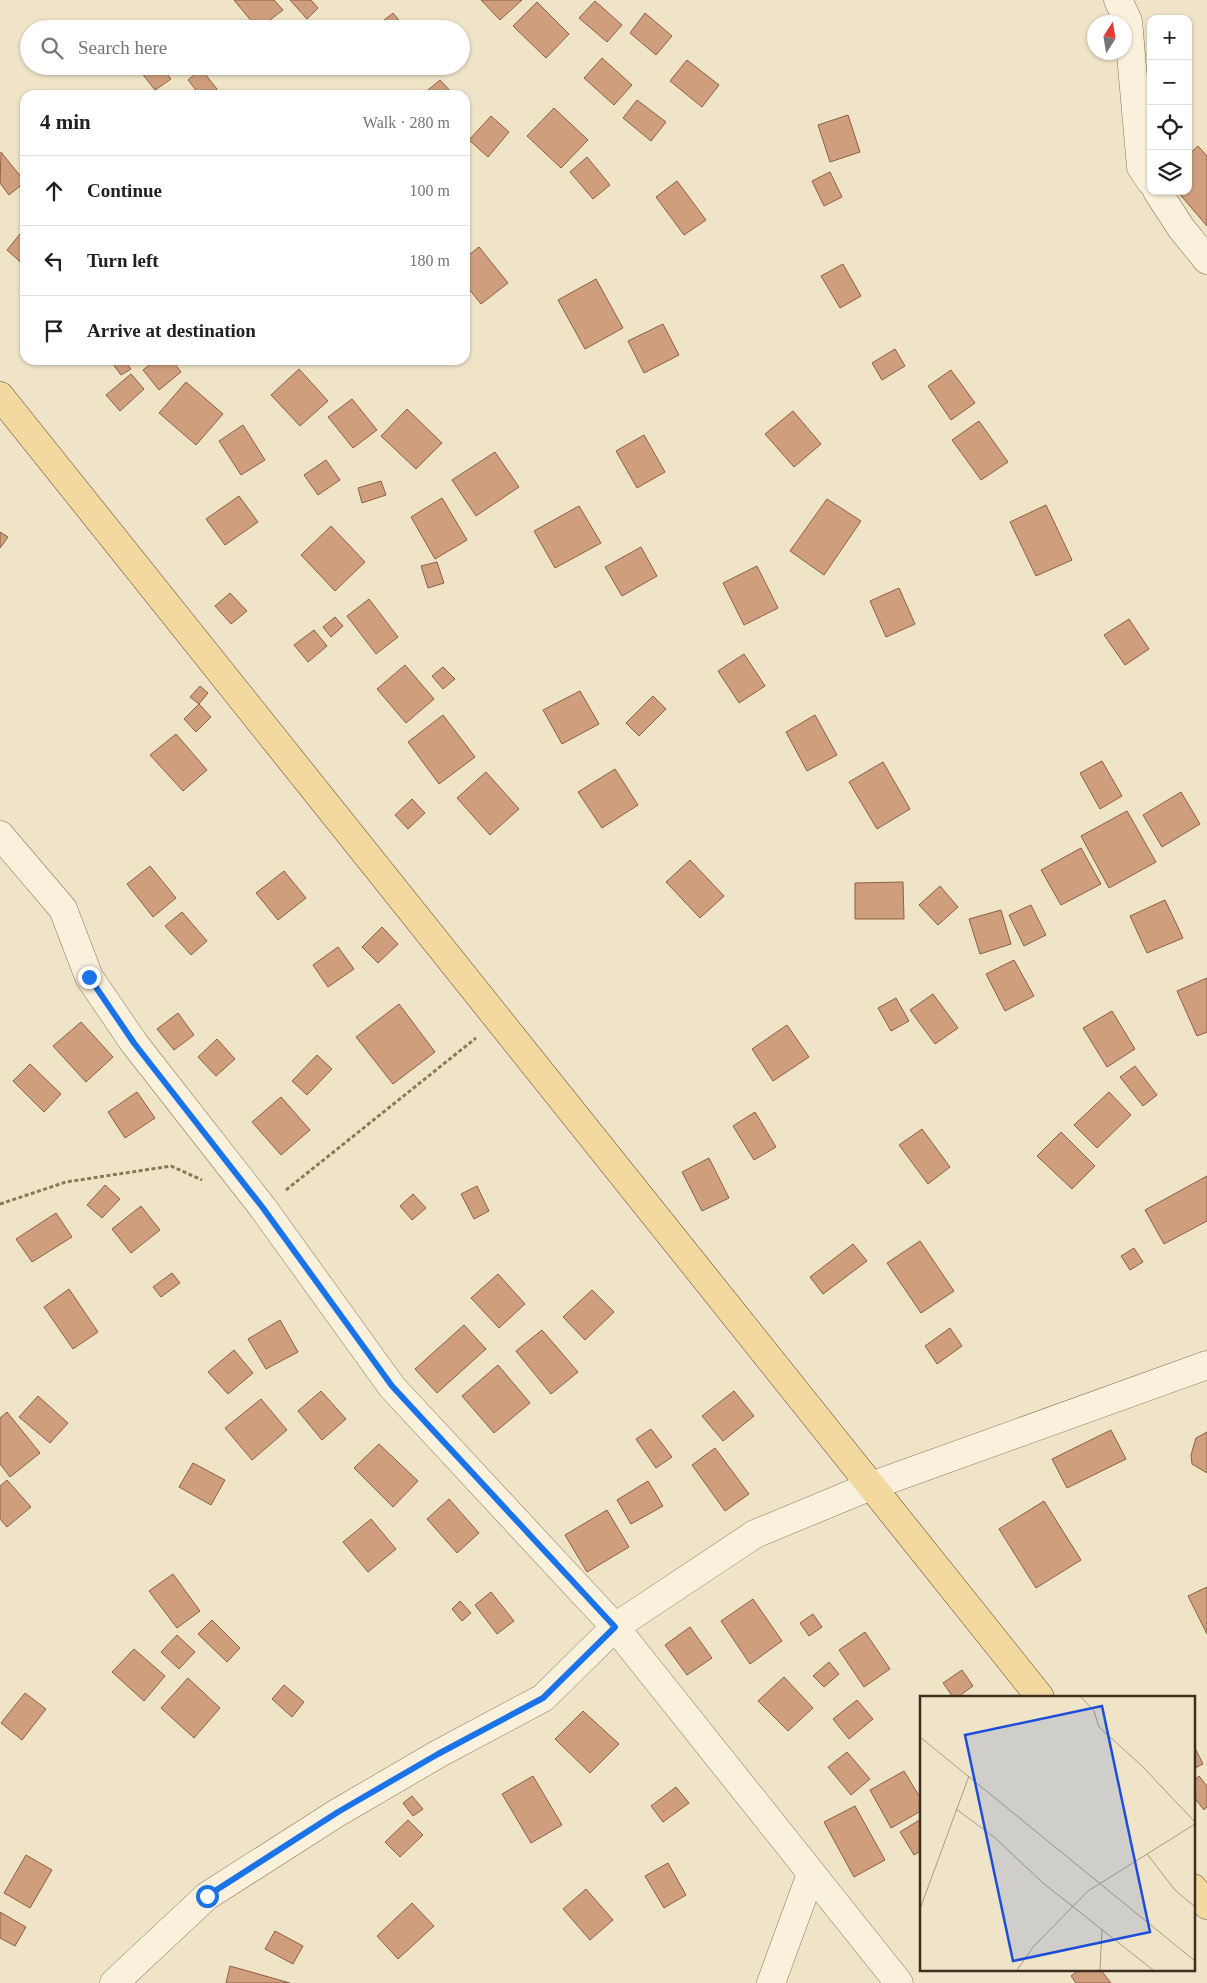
<!DOCTYPE html>
<meta charset="utf-8">
<style>
:root{--surface:#fff;--page:#f2f2f2;--text:#202124;--muted:#757577;--line:#e0e0e0}
body{margin:0;font-family:Georgia,serif;background:var(--page);color:var(--text)}
.controls{position:absolute;right:15px;top:15px;display:grid;overflow:hidden;border-radius:10px;box-shadow:0 1px 4px #0004}
.controls button{width:45px;height:45px;display:grid;place-items:center;padding:0;border:0;border-bottom:1px solid var(--line);background:var(--surface);color:var(--text);font:25px sans-serif}
.compass{position:absolute;left:1087px;top:15px;width:45px;height:45px;border-radius:50%;background:var(--surface);box-shadow:0 1px 4px #0004;rotate:12deg}
.stop{position:absolute;width:15px;height:15px;margin:-11px;border:4px solid #1a73e8;border-radius:50%;background:#fff}
.stop.end{background:#1a73e8;border-color:#fff;box-shadow:0 1px 5px #0008}
.list{margin:0;padding:0;list-style:none}
h2{display:flex;justify-content:space-between;align-items:center;height:65px;margin:0;padding:0 20px;font-size:21px}
h2 small{font-size:16px;font-weight:400;color:var(--muted)}
.list li{display:grid;grid-template-columns:32px 1fr auto;gap:15px;align-items:center;box-sizing:border-box;height:70px;padding:0 20px;border-top:1px solid var(--line)}
.list b{display:block;font-size:19px;white-space:nowrap}
.list em{font-size:16px;font-style:normal;color:var(--muted)}
.icon{flex:none;width:28px;height:28px;fill:none;stroke:currentColor;stroke-width:2;stroke-linecap:round;stroke-linejoin:round}
.map{position:relative;flex:none;width:1207px;height:1983px;overflow:hidden}
.search{position:absolute;background:var(--surface);box-shadow:0 1px 4px #0004;left:20px;top:20px;width:450px;height:55px;display:flex;align-items:center;gap:12px;box-sizing:border-box;padding:0 18px;border-radius:28px;color:var(--muted);font-size:19px}
.panel{position:absolute;background:var(--surface);box-shadow:0 1px 4px #0004;left:20px;top:90px;width:450px;height:275px;border-radius:15px}
.map>svg:first-child{display:block}
.building{fill:#cf9f7d;stroke:#8d5f41}
.lines{fill:none;stroke-linecap:round;stroke-linejoin:round}
.minor-casing{stroke:#8d765c;stroke-width:29}
.major-casing{stroke:#5b4430;stroke-width:29}
.path{stroke:#8d765c;stroke-width:3;stroke-dasharray:4 2.5;stroke-linecap:butt}
.minor{stroke:#faf1dc;stroke-width:28}
.major{stroke:#f3d9a0;stroke-width:28}
.route{stroke:#1a73e8;stroke-width:6}
.inset-road{fill:none;stroke:#a89b85;stroke-width:1}
.view{fill:#1d4ed8;fill-opacity:0.15;stroke:#1d4ed8;stroke-width:2.5}
.inset-edge{fill:none;stroke:#3d2e20;stroke-width:2.5}
</style>
<div class="map">
<svg width="1207" height="1983" viewBox="0 0 1207 1983">
<rect width="100%" height="100%" fill="#f0e4c8"/>
<!-- building -->
<path class="building" d="M234,0h40l9,10 -25,19z
M290,0h21l7,8 -11,11z
M481,0h41l-22,20z
M595,1l27,24 -15,17 -28,-24z
M537,2l32,32 -23,24 -33,-32z
M393,13l13,16h-31l-1,-1z
M645,13l27,23 -16,19 -26,-22z
M120,21l6,8h-16z
M602,58l30,27 -18,20 -30,-27z
M687,60l32,25 -17,22 -32,-26z
M114,66h15l-9,7z
M139,66h22l10,13 -16,11 -18,-23z
M201,69l16,20 -8,6h-9l-12,-15z
M440,80l14,15h-32z
M637,100l29,22 -15,19 -28,-23z
M554,108l34,32 -27,28 -34,-32z
M848,115l12,37 -30,10 -12,-37z
M491,116l18,16 -21,25 -19,-17z
M1198,146l9,10v70l-30,-35h11v-36z
M1,152l24,30 -16,13 -9,-12z
M587,157l23,28 -17,14 -23,-27z
M830,172l12,25 -18,9 -12,-25z
M677,181l29,39 -22,15 -28,-38z
M20,234l5,4v28l-18,-16z
M479,247l29,36 -27,21 -16,-20v-26z
M843,264l18,32 -21,12 -19,-32z
M596,279l27,49 -38,21 -27,-49z
M663,324l16,31 -35,18 -16,-32z
M895,349l10,17 -23,14 -10,-17z
M110,360h14l7,9 -10,6z
M156,360h16l9,12 -22,18 -16,-20z
M299,369l29,32 -28,25 -29,-31z
M951,370l24,33 -24,17 -23,-34z
M131,374l13,15 -24,22 -14,-16z
M186,382l37,32 -27,31 -37,-32z
M352,399l25,31 -24,18 -25,-31z
M407,409l35,34 -26,26 -35,-33z
M793,411l28,33 -27,23 -29,-33z
M979,421l29,41 -27,18 -29,-40z
M243,425l22,35 -24,15 -22,-34z
M644,435l21,37 -28,16 -21,-37z
M495,452l24,35 -43,29 -24,-36z
M326,460l14,20 -22,15 -14,-20z
M381,481l5,14 -24,8 -4,-15z
M239,496l19,26 -33,23 -19,-26z
M442,498l25,42 -32,19 -24,-42z
M827,499l34,22 -37,54 -34,-24z
M1046,505l26,55 -36,16 -26,-54z
M579,506l22,37 -46,25 -21,-37z
M331,526l34,36 -30,29 -34,-36z
M0,532l8,5 -8,11z
M641,547l16,29 -35,20 -17,-29z
M437,562l7,21 -16,5 -7,-22z
M757,566l21,42 -34,17 -21,-42z
M899,588l16,36 -29,13 -16,-36z
M230,593l17,18 -16,13 -16,-18z
M369,599l29,38 -22,17 -29,-38z
M335,617l8,9 -12,11 -8,-10z
M1129,619l20,30 -24,16 -21,-30z
M314,630l13,16 -19,16 -14,-17z
M744,654l21,32 -26,17 -21,-32z
M405,665l29,34 -28,24 -29,-34z
M443,667l12,12 -12,10 -11,-13z
M200,686l8,7 -9,11 -9,-7z
M580,691l19,33 -37,20 -19,-34z
M653,696l13,13 -27,27 -13,-13z
M199,704l12,13 -15,15 -12,-13z
M443,715l32,42 -36,27 -31,-42z
M815,715l22,40 -30,16 -21,-39z
M176,734l31,36 -24,21 -33,-36z
M1102,761l20,35 -22,13 -20,-36z
M883,762l27,47 -33,20 -28,-47z
M615,769l23,36 -36,23 -24,-36z
M486,772l33,37 -29,26 -33,-37z
M1181,792l19,32 -38,23 -19,-32z
M412,799l13,14 -17,16 -13,-14z
M1127,811l29,51 -47,26 -28,-52z
M1081,848l20,36 -40,21 -20,-35z
M690,860l34,36 -24,22 -34,-36z
M150,866l26,32 -23,19 -26,-33z
M284,871l22,27 -28,22 -22,-27z
M903,882l1,37h-49v-36z
M940,886l18,21 -20,18 -19,-20z
M1165,900l18,38 -36,15 -17,-37z
M1031,905l15,30 -22,11 -15,-31z
M1001,910l10,34 -31,10 -11,-35z
M182,912l25,29 -16,14 -26,-29z
M382,927l16,17 -20,19 -16,-16z
M338,947l16,22 -26,18 -15,-22z
M1014,960l20,36 -29,15 -19,-37z
M1207,978v54l-10,4 -20,-45z
M933,994l25,34 -23,16 -25,-34z
M896,998l13,23 -18,10 -13,-23z
M399,1004l36,48 -42,32 -37,-47z
M1112,1011l23,38 -28,18 -24,-39z
M178,1013l16,22 -20,15 -17,-21z
M81,1022l32,35 -27,25 -33,-36z
M787,1025l22,32 -36,24 -21,-32z
M217,1039l18,20 -19,17 -18,-19z
M317,1055l15,14 -25,26 -15,-14z
M30,1064l31,30 -17,18 -31,-31z
M1135,1066l22,29 -14,11 -23,-29z
M137,1092l18,26 -30,20 -17,-26z
M1109,1092l22,23 -34,33 -23,-23z
M281,1097l29,33 -29,25 -29,-33z
M755,1112l21,35 -22,13 -21,-34z
M922,1129l28,38 -22,17 -29,-39z
M1061,1132l34,34 -23,23 -35,-33z
M709,1158l20,40 -27,13 -20,-39z
M1207,1176v45l-43,23 -19,-34z
M105,1185l15,14 -18,19 -15,-13z
M477,1186l12,25 -15,8 -13,-25z
M413,1194l13,14 -14,12 -12,-14z
M141,1206l19,24 -29,23 -19,-24z
M56,1213l16,24 -40,25 -16,-23z
M920,1241l34,50 -33,22 -34,-50z
M853,1244l14,17 -44,33 -13,-17z
M1134,1248l9,14 -13,8 -9,-14z
M172,1273l8,10 -19,14 -8,-10z
M498,1274l27,30 -26,24 -28,-30z
M69,1289l29,43 -25,17 -29,-42z
M592,1290l22,22 -29,28 -22,-23z
M280,1320l18,32 -32,17 -18,-30z
M464,1325l22,24 -49,44 -22,-24z
M950,1328l12,18 -25,18 -12,-18z
M542,1330l36,42 -27,22 -35,-43z
M234,1350l19,23 -25,21 -20,-22z
M498,1365l32,38 -36,30 -32,-37z
M321,1391l25,28 -24,21 -24,-29z
M734,1391l20,25 -31,25 -21,-25z
M38,1396l30,27 -18,20 -31,-26z
M261,1399l26,31 -35,30 -27,-32z
M7,1412l33,41 -30,24 -10,-13v-46z
M651,1429l21,28 -16,11 -20,-29z
M1111,1430l15,29 -59,29 -15,-29z
M1207,1432v41l-15,-9 -1,-9 5,-17z
M379,1444l39,37 -25,26 -39,-39z
M715,1448l34,46 -24,17 -33,-46z
M193,1463l32,17 -14,25 -32,-18z
M7,1480l24,27 -24,20 -7,-8v-33z
M648,1481l15,25 -32,18 -14,-24z
M449,1499l30,34 -22,20 -30,-34z
M1044,1501l37,59 -45,28 -37,-59z
M607,1510l22,37 -42,25 -22,-37z
M371,1519l25,30 -28,23 -25,-30z
M173,1574l27,37 -23,17 -28,-37z
M1207,1587v47l-19,-38z
M491,1592l23,29 -17,13 -22,-29z
M753,1599l29,42 -32,23 -29,-43z
M460,1601l11,12 -9,8 -10,-12z
M813,1614l9,13 -13,9 -9,-13z
M212,1620l28,28 -13,14 -29,-28z
M690,1627l22,31 -25,17 -22,-30z
M865,1632l25,37 -26,18 -25,-37z
M177,1635l18,17 -16,17 -18,-17z
M134,1649l31,27 -21,25 -32,-29z
M829,1662l10,12 -15,13 -11,-11z
M962,1670l11,16 -15,11h-5l-10,-14z
M784,1677l29,31 -25,23 -30,-30z
M188,1678l32,30 -26,30 -33,-30z
M284,1685l20,17 -12,15 -20,-18z
M25,1693l21,16 -24,31 -21,-17z
M857,1700l16,19 -24,20 -16,-20z
M583,1711l36,33 -29,29 -35,-34z
M1193,1744l10,20 -10,5z
M847,1752l23,27 -19,16 -23,-28z
M904,1771l17,28v12l-30,17 -21,-38z
M533,1776l29,49 -31,18 -29,-49z
M1199,1776l8,10v21l-3,3 -11,-14v-15z
M676,1787l13,16 -26,19 -12,-16z
M412,1796l11,13 -10,7 -10,-13z
M855,1806l30,54 -31,17 -30,-55z
M921,1819v32l-7,4 -14,-23z
M408,1820l15,15 -23,22 -15,-15z
M26,1855l26,15 -22,38 -26,-15z
M668,1863l18,32 -22,13 -19,-32z
M586,1889l27,31 -23,20 -27,-31z
M412,1903l22,23 -36,33 -21,-23z
M0,1912l26,15 -11,19 -15,-8z
M275,1931l28,15 -10,18 -28,-15z
M230,1966l60,17h-64z
M1080,1969h20l11,14h-35l-5,-7z"/>
<g class="lines">
<!-- minor casing -->
<g class="minor-casing">
<path id="minor" d="M1118,0l10,21 13,146 10,15
M1157,191l24,37 26,32
M0,835l63,74 26,68 45,66 129,165 129,179 223,240 284,356
M114,1983l93,-87 130,-83 101,-59 105,-56 72,-71 140,-93 116,-48 336,-121
M771,1983l40,-109"/>
</g>
<!-- major casing -->
<g class="major-casing">
<path id="major" d="M0,396l1040,1301
M1193,1888l14,17"/>
</g>
<!-- path -->
<path class="path" d="M286,1190l190,-152
M0,1204l66,-22 105,-16 31,14"/>
<!-- minor -->
<use href="#minor" class="minor"/>
<!-- major -->
<use href="#major" class="major"/>
</g>
<g class="lines">
<!-- route -->
<path class="route" d="M89,977l45,66 129,165 129,178 223,241 -72,71 -105,56 -100,58 -131,84"/>
</g>
<!-- overview -->
<g transform="translate(920 1696)">
<rect width="275" height="275" fill="#f0e4c8"/>
<path class="inset-road" d="M161,1l13,14 5,16 43,39 53,56M0,41l275,224M36,113l38,28 49,46 110,87M227,158l28,36 20,17M0,213l49,-133M97,274l17,-24 54,-55 107,-67M180,274l2,-41"/>
<path class="view" d="M182,10l48,226 -137,29 -48,-226z"/>
<rect width="275" height="275" class="inset-edge"/>
</g>
</svg>
<div class="controls">
<button>+</button>
<button>−</button>
<button><svg class="icon" aria-label="locate" viewBox="0 0 24 24"><circle cx="12" cy="12" r="6"/><path d="M12 2v4M12 18v4M2 12h4M18 12h4"/></svg></button>
<button><svg class="icon" aria-label="layers" viewBox="0 0 24 24"><path d="M12 4l9 5-9 5-9-5zM3 14l9 5 9-5"/></svg></button>
</div>
<svg class="compass" viewBox="-18 -18 36 36"><path d="M0-13l5 13h-10z" fill="#e53935"/><path d="M0 13l5-13h-10z" fill="#757577"/></svg>
<div class="stop" style="left:207px;top:1896px"></div>
<div class="stop end" style="left:89px;top:977px"></div>
<div class="search"><svg class="icon" aria-label="search" viewBox="0 0 24 24"><circle cx="10" cy="10" r="6"/><path d="M15 15l6 6"/></svg>Search here</div>
<section class="panel">
<h2>4 min<small>Walk · 280 m</small></h2>
<ul class="list">
<li><svg class="icon" aria-label="ahead" viewBox="0 0 24 24"><path d="M12 20V5M6 11l6-6 6 6"/></svg><div><b>Continue</b></div><em>100 m</em></li>
<li><svg class="icon" aria-label="left" viewBox="0 0 24 24"><path d="M17 20v-9H6M10 6l-5 5 5 5"/></svg><div><b>Turn left</b></div><em>180 m</em></li>
<li><svg class="icon" aria-label="arrive" viewBox="0 0 24 24"><path d="M6 21V4h12l-3 4 3 4H6"/></svg><div><b>Arrive at destination</b></div></li>
</ul>
</section>
</div>
